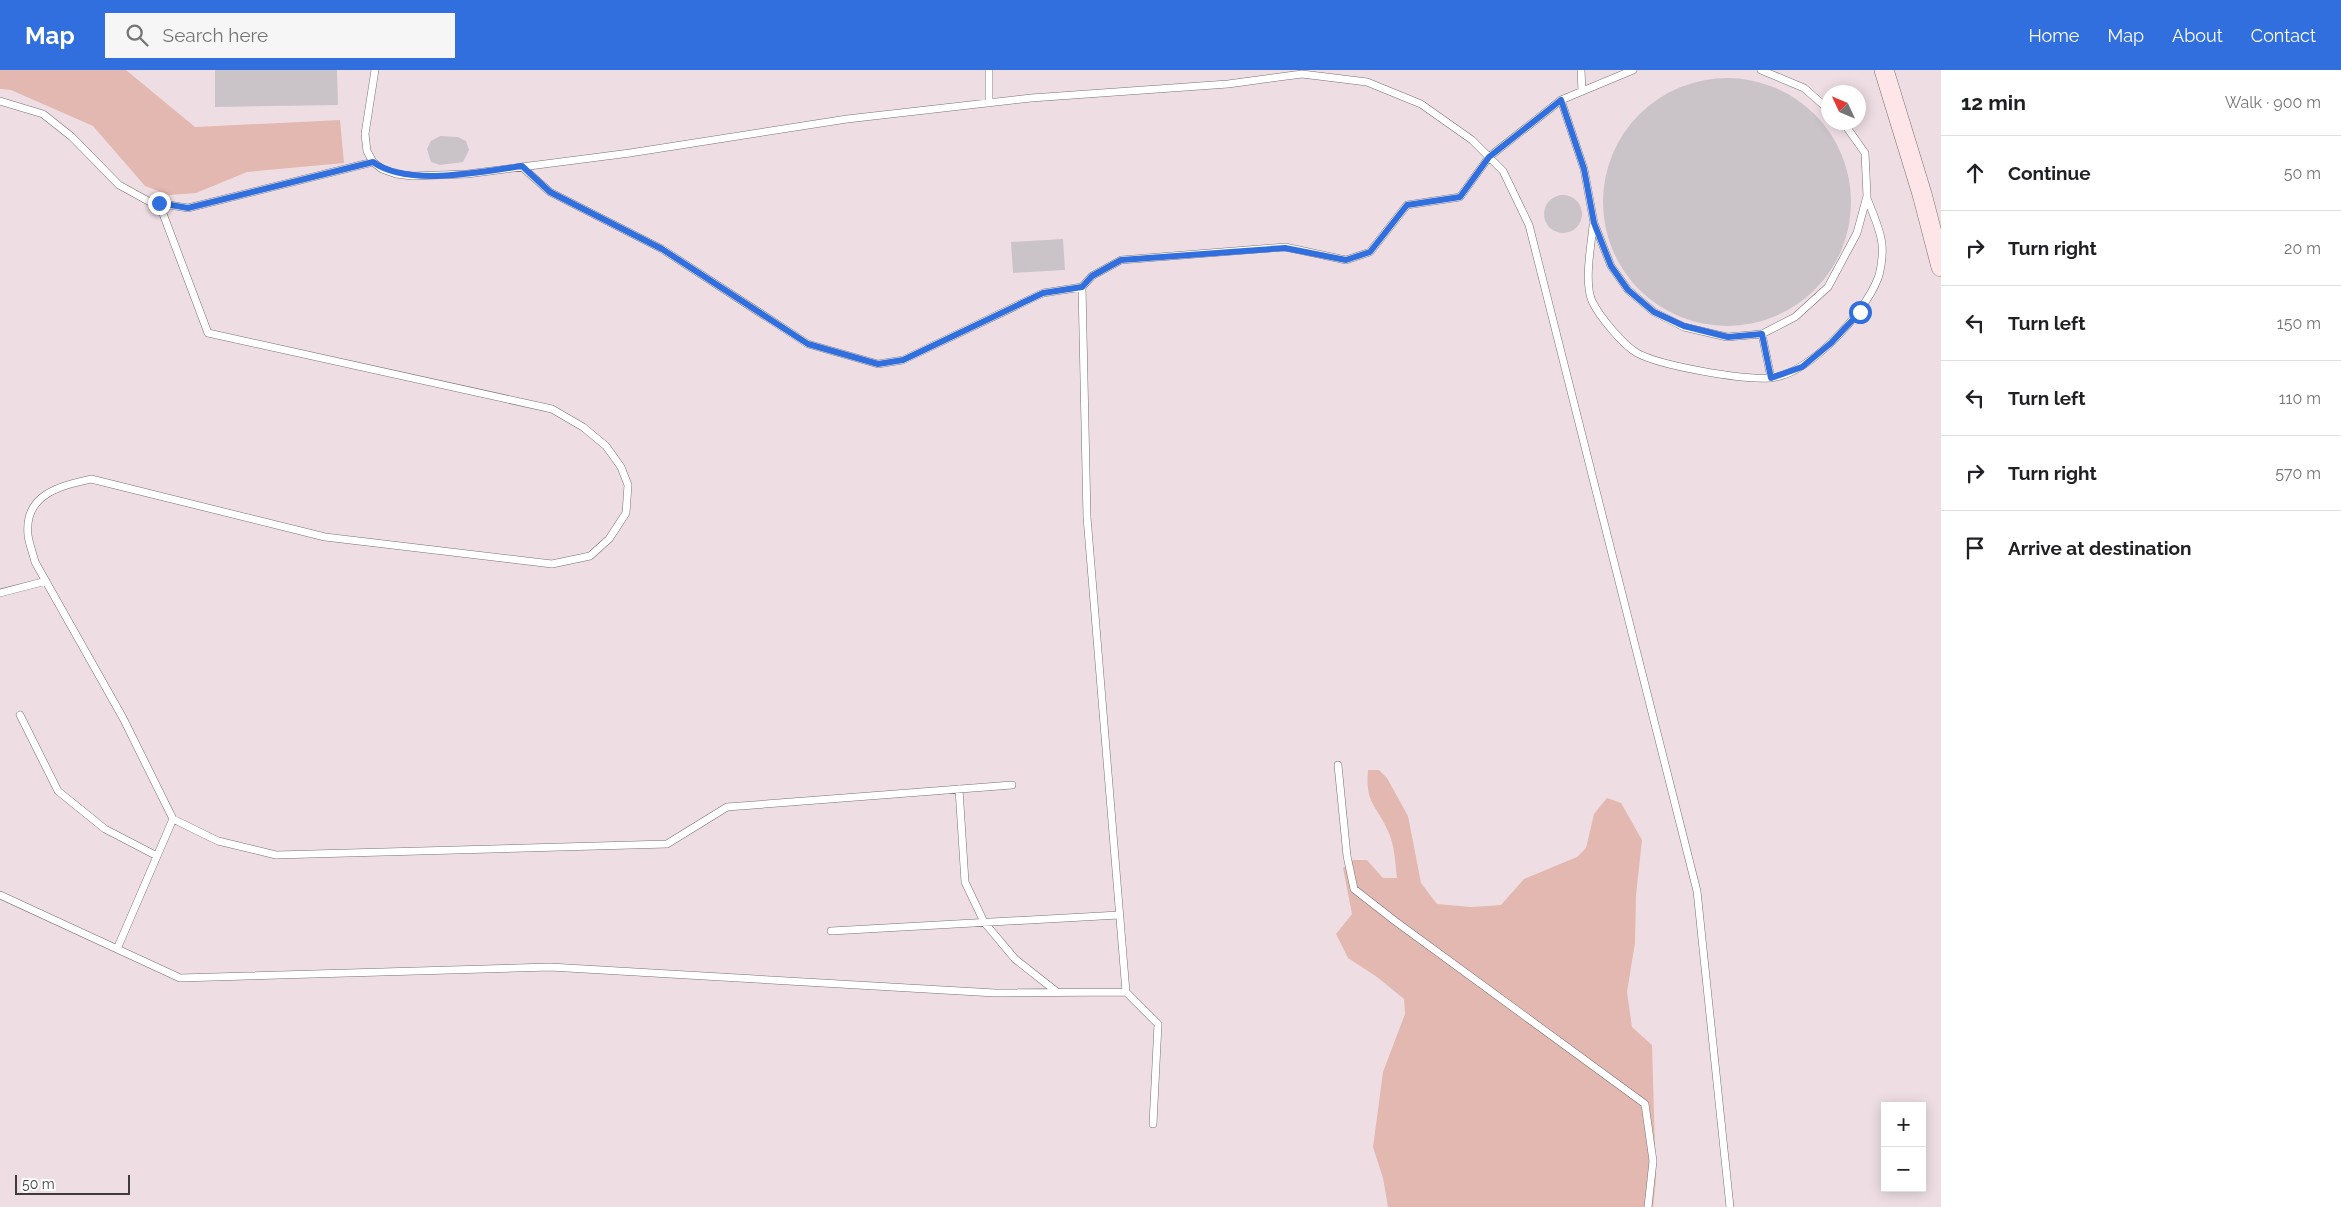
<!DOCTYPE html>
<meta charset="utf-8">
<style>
:root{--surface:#fff;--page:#f6f6f6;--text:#202124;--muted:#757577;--line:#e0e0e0;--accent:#306fdd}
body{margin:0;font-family:Raleway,sans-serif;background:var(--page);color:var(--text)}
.controls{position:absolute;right:15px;bottom:15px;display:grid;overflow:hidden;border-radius:0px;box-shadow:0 2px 12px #0003}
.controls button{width:45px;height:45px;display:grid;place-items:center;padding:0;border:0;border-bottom:1px solid var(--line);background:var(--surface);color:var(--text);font:25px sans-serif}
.compass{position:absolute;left:1821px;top:15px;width:45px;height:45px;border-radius:50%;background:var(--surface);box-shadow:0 2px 12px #0003;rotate:314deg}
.scale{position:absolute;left:15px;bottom:12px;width:115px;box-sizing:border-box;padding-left:5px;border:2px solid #3f3c3d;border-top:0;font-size:14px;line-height:18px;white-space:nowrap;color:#3f3c3d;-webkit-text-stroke:4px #fff;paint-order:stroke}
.stop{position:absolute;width:15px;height:15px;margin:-11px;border:4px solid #306fdd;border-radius:50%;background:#fff}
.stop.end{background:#306fdd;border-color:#fff;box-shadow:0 1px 5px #0008}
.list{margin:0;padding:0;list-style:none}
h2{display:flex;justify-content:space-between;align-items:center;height:65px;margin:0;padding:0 20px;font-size:21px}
h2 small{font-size:16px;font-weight:400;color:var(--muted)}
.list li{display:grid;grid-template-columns:32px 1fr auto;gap:15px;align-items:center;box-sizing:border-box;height:75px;padding:0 20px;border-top:1px solid var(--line)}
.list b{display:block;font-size:19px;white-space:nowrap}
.list em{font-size:16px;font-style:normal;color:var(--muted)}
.icon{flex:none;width:28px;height:28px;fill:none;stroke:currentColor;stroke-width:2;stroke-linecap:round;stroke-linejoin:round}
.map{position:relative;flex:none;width:1941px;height:1137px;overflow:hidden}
header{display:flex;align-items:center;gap:30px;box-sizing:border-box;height:70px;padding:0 25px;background:var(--accent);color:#fff}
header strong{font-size:24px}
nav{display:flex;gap:28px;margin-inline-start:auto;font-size:18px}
.search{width:350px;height:45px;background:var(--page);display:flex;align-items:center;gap:12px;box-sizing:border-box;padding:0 18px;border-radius:0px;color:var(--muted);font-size:19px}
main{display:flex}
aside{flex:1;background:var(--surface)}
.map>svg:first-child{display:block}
.built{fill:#eedee4;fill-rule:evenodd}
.green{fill:#e3b8b0}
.building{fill:#cac4c9}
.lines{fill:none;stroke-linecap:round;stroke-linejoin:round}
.lane-casing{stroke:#787174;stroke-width:8}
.secondary-casing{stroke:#787174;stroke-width:20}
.lane{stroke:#fff;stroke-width:7}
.secondary{stroke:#fee6e8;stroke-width:19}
.route{stroke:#306fdd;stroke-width:6}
</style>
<header>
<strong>Map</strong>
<div class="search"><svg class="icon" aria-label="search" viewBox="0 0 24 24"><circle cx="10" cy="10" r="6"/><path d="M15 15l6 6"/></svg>Search here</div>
<nav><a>Home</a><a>Map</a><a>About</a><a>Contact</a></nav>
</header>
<main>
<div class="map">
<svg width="1941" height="1137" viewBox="0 0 1941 1137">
<rect width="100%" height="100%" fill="#f7eff2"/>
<!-- built -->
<path class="built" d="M13,0h1928v1137h-1941v-1118l10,1zM1828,22h30v30h-30zM1885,1036h37v82h-37z"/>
<!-- green -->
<path class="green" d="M0,0h126l69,57 145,-7 4,43 -97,9 -51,21 -27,2 -24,-9 -52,-60 -82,-36 -11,-1z
M1368,700h11l8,8 21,38 13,67 16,21 34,3 30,-2 23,-26 53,-22 9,-9 8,-34 13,-16 14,5 21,37 -6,55 -1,48 -8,49 5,35 20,18 4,134 -3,28h-265l-5,-29 -10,-31 10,-75 22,-58 -1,-15 -27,-22 -29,-19 -12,-24 16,-20 -9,-46 10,-8h14l16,18h14c-2,-16 -2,-32 -9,-47 -12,-27 -23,-27 -20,-61z"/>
<!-- building -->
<path class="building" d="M215,0h122l1,35 -123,2z
M1603 132a124 124 0 1 1 248 0a124 124 0 1 1-248 0Z
M440,66l18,1 8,4 3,9 -6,12 -23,3 -9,-3 -4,-13 4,-8z
M1544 144a19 19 0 1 1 38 0a19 19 0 1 1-38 0Z
M1063,169l2,31 -52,3 -2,-31z"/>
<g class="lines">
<!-- lane casing -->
<g class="lane-casing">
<path id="lane" d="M375,0l-10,64 2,17 6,11 9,7 14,5 16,2 55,-2 163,-21 217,-34 184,-21 197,-14 74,-10 65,8 54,22 51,36 31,31 26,54 168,666 33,316
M1581,0l1,21
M1761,0l43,18 24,21
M1561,30l23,69 10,54 17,43 17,24 26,22 30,15 43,10 35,-3 33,-17 33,-30 29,-54 10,-37 -2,-43 -22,-31
M0,31l43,13 29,23 47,48 31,17 38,6 185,-46
M989,33v-33
M522,97l28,25 112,57 146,95 70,20 25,-4 140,-67 39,-6
M1593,156c-2,20 -9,56 -1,75 7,15 31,44 45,52 24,13 105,27 133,25 39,-3 95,-65 108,-100 3,-8 5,-24 4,-33 -1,-15 -10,-33 -15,-47
M1762,264l9,44
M0,523l46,-12
M20,645l38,76 47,38 52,27
M1338,695l9,91 7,33 41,32 250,183 8,57 -5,46
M959,719l6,93 19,40 31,37 42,33
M173,749l45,22 58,14 391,-11 60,-37 285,-22
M0,825l180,83 370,-11 445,26 131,-1
M831,861l288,-16
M117,879l56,-130 -50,-101 -88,-156c-2,-9 -6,-18 -7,-27 -4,-41 32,-49 63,-56l234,58 227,27 38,-8 19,-17 17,-26 2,-28 -7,-18 -15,-21 -23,-19 -31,-18 -344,-76 -49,-130
M1153,1054l5,-100 -32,-32 -39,-475 -5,-230 10,-11 29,-16 164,-13 61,13 24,-8 37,-47 53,-8 29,-40 72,-57 72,-30"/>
</g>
<!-- secondary casing -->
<g class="secondary-casing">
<path id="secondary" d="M1884,0l38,124 19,73"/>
</g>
<!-- lane -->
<use href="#lane" class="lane"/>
<!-- secondary -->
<use href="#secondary" class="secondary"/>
</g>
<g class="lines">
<!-- route -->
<path class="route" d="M159,133l29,5 185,-46c35,25 107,10 149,4l28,26 112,57 146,95 70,20 25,-4 140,-67 39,-6 10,-11 29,-16 164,-12 61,12 24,-8 37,-47 53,-8 29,-40 72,-57 23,69 10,54 17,43 17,24 26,22 30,14 44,11 34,-3 9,44 31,-11 29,-24 29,-31"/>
</g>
</svg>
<div class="controls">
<button>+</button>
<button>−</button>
</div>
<svg class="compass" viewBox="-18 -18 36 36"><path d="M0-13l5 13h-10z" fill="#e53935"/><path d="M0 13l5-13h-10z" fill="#757577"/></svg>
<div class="scale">50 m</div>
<div class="stop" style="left:1860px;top:242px"></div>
<div class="stop end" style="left:159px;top:133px"></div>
</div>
<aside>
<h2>12 min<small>Walk · 900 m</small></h2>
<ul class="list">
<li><svg class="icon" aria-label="ahead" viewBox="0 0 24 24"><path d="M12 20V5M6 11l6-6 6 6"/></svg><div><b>Continue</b></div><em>50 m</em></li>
<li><svg class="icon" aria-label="right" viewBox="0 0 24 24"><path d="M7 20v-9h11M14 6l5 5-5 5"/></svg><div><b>Turn right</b></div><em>20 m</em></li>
<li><svg class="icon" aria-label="left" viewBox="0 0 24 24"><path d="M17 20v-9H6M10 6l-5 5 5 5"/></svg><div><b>Turn left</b></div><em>150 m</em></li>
<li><svg class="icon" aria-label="left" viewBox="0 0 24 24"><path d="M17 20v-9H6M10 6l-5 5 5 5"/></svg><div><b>Turn left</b></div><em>110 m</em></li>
<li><svg class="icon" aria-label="right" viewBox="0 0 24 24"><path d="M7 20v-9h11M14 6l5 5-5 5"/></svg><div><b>Turn right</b></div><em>570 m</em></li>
<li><svg class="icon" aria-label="arrive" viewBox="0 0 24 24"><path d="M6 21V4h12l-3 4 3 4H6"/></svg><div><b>Arrive at destination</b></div></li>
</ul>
</aside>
</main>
